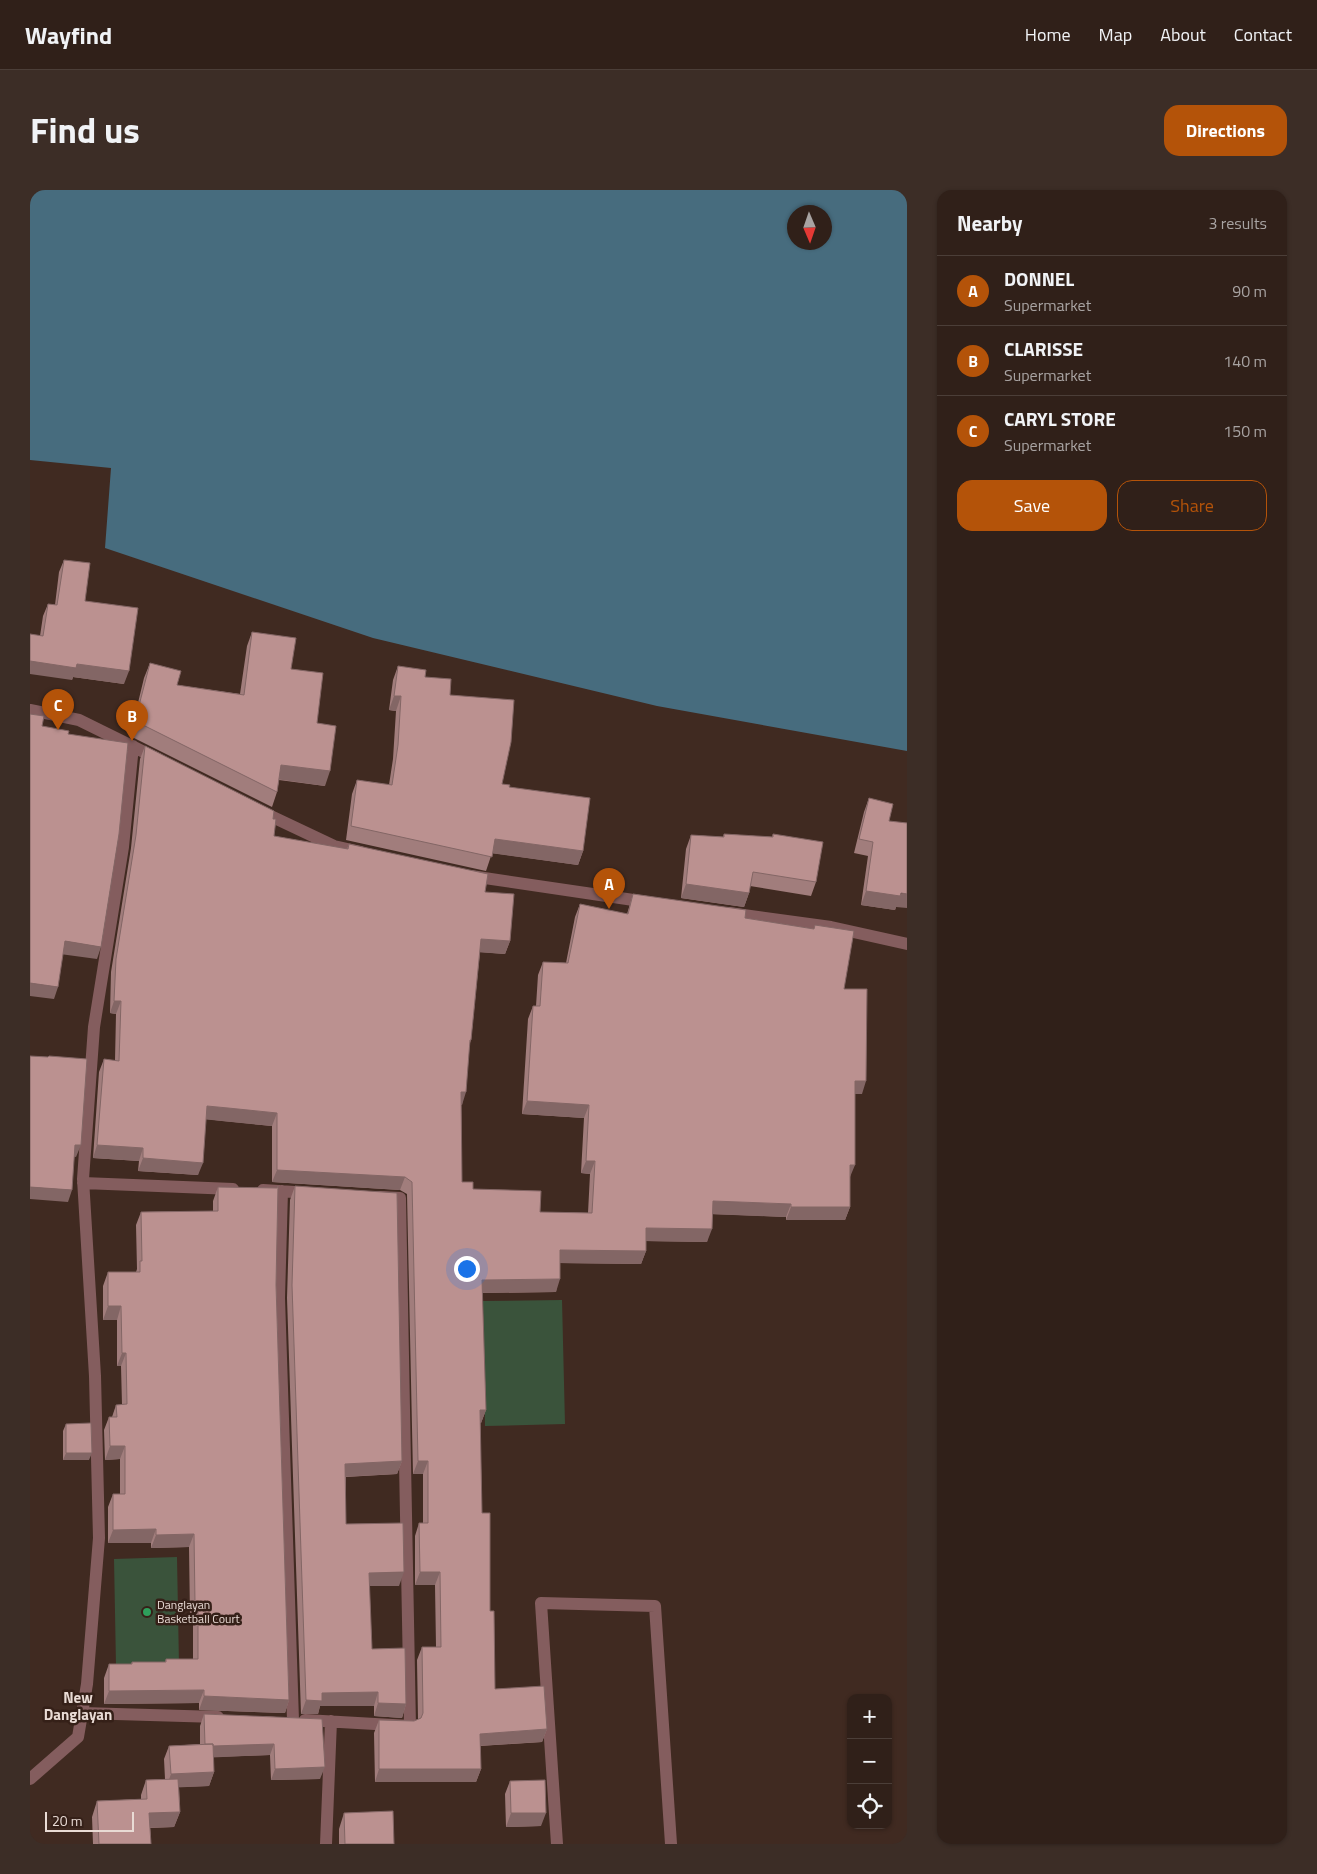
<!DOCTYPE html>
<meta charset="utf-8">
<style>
:root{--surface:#302019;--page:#3c2d26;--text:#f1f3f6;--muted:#a8a3a2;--line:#4b3e38;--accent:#b45309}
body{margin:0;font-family:"Titillium Web",sans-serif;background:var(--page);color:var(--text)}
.controls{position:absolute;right:15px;bottom:15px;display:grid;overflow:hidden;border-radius:10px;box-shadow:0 1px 4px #0004}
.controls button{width:45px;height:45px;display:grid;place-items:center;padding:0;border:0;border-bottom:1px solid var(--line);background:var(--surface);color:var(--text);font:25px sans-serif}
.compass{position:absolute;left:757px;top:15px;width:45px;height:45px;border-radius:50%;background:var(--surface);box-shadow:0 1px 4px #0004;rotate:178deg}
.scale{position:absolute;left:15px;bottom:12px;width:89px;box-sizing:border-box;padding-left:5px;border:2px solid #e9dbd5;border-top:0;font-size:14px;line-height:18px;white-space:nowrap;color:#e9dbd5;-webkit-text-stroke:4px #352018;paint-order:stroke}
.you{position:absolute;left:436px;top:1078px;width:18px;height:18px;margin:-12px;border:4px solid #fff;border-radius:50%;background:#1a73e8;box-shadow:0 0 0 8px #1a73e833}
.badge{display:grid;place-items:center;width:32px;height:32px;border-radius:50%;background:var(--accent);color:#fff;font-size:16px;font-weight:700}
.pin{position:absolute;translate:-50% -41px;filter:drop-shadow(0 1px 2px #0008)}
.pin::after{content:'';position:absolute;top:26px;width:18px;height:15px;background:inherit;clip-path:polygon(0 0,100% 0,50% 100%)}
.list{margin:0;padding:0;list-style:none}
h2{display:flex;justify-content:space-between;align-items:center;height:65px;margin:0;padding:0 20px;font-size:21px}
h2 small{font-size:16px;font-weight:400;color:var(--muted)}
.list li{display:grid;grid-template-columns:32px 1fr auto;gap:15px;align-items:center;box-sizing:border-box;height:70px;padding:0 20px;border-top:1px solid var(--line)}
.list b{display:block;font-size:19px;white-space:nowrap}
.list p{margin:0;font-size:16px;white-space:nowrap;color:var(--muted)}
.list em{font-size:16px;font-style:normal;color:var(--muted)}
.actions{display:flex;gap:10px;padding:15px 20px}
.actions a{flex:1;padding:11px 0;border:1px solid var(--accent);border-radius:15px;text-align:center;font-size:18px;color:var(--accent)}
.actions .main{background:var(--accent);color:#fff}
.icon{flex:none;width:28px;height:28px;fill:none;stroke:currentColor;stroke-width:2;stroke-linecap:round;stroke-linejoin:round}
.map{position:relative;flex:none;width:877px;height:1654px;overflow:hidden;border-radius:15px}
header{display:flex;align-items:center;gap:30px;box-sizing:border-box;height:70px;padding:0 25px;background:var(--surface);border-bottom:1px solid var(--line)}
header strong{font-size:24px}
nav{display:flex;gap:28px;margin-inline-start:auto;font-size:18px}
.intro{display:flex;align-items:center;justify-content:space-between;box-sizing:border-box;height:120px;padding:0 30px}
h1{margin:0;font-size:35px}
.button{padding:12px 22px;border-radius:15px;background:var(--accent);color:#fff;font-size:18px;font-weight:700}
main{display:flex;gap:30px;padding:0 30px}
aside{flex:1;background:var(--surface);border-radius:15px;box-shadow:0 1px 4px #0004}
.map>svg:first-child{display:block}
.green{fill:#3a533b}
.water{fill:#476c7e;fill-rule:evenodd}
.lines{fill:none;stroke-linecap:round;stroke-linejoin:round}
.minor{stroke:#845d5e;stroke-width:12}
.wall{fill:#a17d7c}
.shaded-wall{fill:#836665}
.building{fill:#bb9190;stroke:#836665}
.leisure-dot{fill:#2e9e5b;stroke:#352018;stroke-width:2}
.labels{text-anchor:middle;stroke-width:5;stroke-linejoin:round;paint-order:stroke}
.poi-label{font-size:12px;fill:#e9dbd5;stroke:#352018;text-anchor:start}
.quarter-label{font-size:15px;font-weight:bold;fill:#e9dbd5;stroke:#352018}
</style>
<header>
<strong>Wayfind</strong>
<nav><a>Home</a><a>Map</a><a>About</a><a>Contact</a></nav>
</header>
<div class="intro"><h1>Find us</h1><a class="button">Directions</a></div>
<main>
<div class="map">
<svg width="877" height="1654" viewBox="0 0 877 1654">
<rect width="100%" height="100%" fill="#402a21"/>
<!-- green -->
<path class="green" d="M532,1110l3,124 -80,2 -2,-125z
M147,1367l2,108 -63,1 -2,-107z"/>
<!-- water -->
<path class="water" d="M0,0h877v561l-250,-45 -284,-68 -268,-90 6,-80 -81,-8zM764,22h30v30h-30z"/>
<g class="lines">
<!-- minor -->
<path class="minor" d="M0,520l49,10 79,39
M230,621l74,35 27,6
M441,686l176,26
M699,723l102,14 76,17
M53,993l150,6
M233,1000l47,3
M252,1001l-3,107 14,422
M52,1523l136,4
M275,1530l105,6 -10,-528 -20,-1
M0,1589l48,-42 9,-53 12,-146 -4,-162 -12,-197 11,-152 29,-180 10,-101
M296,1654l5,-123
M527,1654l-16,-241 114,3 16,238"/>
</g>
<!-- wall -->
<path class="wall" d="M34,370l21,41 39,83 -51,-7 -1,3 -32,-44 3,-20 5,-12 7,1 4,-33z
M222,442l39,37 26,54 8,63 -46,-6 -2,12 -5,15 -142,-71 14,-58 6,-15 27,22 63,9 7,-48z
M368,476l27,11 25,18 52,89 7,3 74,64 -5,14 -86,-12 -6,18 -140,-31 6,-46 5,-14 32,5 4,-26 3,-48 -7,-1 4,-30z
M115,556l128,73 1,17 73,13 2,-5 136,48 25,49 -5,13 -25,-2 -9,88 -2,6 -7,59h-1l1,77 11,7 67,23 48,1 2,-39 -9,-1 3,-55 -62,-4 6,-95 5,-13h3l2,-31 5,-13 23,1 9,-46 5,-13 47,10 6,-20 112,24 69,11 1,-4 29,64 18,105h-7l-5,83v30l-5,13h-59v-3l-74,-3 -5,28 -61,-1v10l-5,13 -81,-1 -4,29 -74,1 4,117 -5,13h-1l2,90 13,176 52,40 -5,13 -62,4 1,23 -5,13h-101l-1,-49 5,-13 35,1 4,-2 -1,-59 5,-13h14l-1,-62h-20v-49l4,-13h4v-49h-10l-6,-280 -7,-4 -128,-8v-56l-49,-5 -17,-2 -8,56 -60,-4 1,-10 -46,-3 6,-86 5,-13 11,2 1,-47 -6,-1 1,-41 20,-124 9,-89z
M839,608l20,23 7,86 -1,3 -34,-5 7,-49 -14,-3 10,-41z
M694,644l48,3 1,-3 43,48 -5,14 -61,-10 -1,7 -5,14 -63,-9 5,-49 5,-14 32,2z
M265,996l107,275 -5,13 -51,3v47l53,62h-30l3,63 34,55 -4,14 -28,-2v-10h-54l-2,8h-17l-14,-416 3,-98z
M188,997l58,98 13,415 -4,13 -86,-3v-7l-95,1v-26l5,-14h22l1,-2h33l1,-3h27v-42h-3l-1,-70 -38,1v-5h-43v-36l5,-13h7v-35l-15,1 -1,-30 5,-13h3l4,-12h6l-1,-39h-4v-46h-14v-34l5,-14h28l1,-3 -1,-44 5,-13 72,-1v-10z
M36,1234l23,36h-26v-29z
M174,1524l118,5 -2,60 -49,1 -1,-25 -57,2 1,15 -5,14 -30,1 1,25 -6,15 -24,1 1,16h-58l-1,-27 5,-16 44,-2v-4l5,-15 19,-1 -1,-20 5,-13 31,-2v-18z
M480,1591l31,45 -35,1 -1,-33z
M314,1623l50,31h-55v-15z"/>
<!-- shaded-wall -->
<path class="shaded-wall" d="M0,471l47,3 52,7 -5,13 -51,-7 -1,3 -42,-6z
M364,506h7l-5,15 -7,-1z
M251,575l49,6 -5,15 -49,-7z
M465,649l88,12 -5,14 -88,-12z
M656,694l63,9 -5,14 -63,-9z
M836,701l41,3v14l-11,-1 -1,3 -34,-5z
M451,749l29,2 -5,13 -29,-2z
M35,751l36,6 -4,12 -37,-5z
M0,793l28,4 -4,12 -24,-3z
M84,811h7l-5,13 -6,-1z
M825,891h11l-4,13h-11z
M431,902h5l-4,13h-6z
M497,911l62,4 -5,13 -62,-4z
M177,916l21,2 49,5 -5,13 -70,-7z
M45,955h6l-5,12 -5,-1z
M67,955l46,3 -4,13 -46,-3z
M113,968l60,5 -5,12 -60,-4z
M556,971h9l-5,13 -9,-1z
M820,975h5l-5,12z
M247,980l128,7 -5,13 -128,-8z
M0,997l42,3 -4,12 -38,-3z
M683,1011l78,3 -5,13 -78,-3z
M761,1017h59l-5,13h-59z
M616,1038l66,1 -5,13 -65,-1z
M530,1060l86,1 -5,13 -86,-1z
M530,1089l-4,13 -79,1 5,-13z
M78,1116h13l-4,14h-14z
M92,1163h4l-5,13h-4z
M450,1220h6l-5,13h-6z
M80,1256h15l-5,13 -15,1z
M36,1263h26l-3,7h-26z
M372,1271l-5,13 -56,3 4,-13z
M388,1271h10l-5,13h-10z
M126,1339l-5,14h-43l5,-13z
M164,1344l-5,13 -38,1 5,-13z
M374,1382l-5,14h-35l5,-13z
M390,1382h20l-5,13h-20z
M165,1413h3l-5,14h-3z
M174,1500l-5,13 -95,1 5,-13z
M348,1502l-4,14h-54l-2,8h-17l5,-14 16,-7z
M174,1506l85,4 -4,13 -86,-3z
M348,1513l28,1 -4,14 -28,-2z
M517,1539l-5,13 -66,4 4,-12z
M244,1554l-4,11 -69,3 4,-12z
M295,1577l-5,12 -49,1 4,-11z
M349,1579h102l-5,13h-101z
M184,1582l-5,14 -43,2 5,-14z
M150,1622l-6,15 -31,1 6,-15z
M481,1623h35l-5,13 -35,1z"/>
<!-- building -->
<path class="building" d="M34,370l26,3 -5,38 53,7 -9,63 -52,-7 -1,4 -46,-7v-27l13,2 5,-32 9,1z
M222,442l44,6 -5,31 32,4 -6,50 19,3 -6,45 -49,-6 -4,27 -142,-71 15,-58 31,8 -4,14 67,10z
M368,476l28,4 -1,7 26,2 -1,16 64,5 -3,42 -9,42 8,1 -1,2 81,11 -7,53 -88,-12 -3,18 -141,-31 6,-46 35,5 6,-40 3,-49h-7z
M0,524l14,2 -2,10 27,5 -1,3 60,9 -9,91 -18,113 -36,-6 -7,46 -28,-4z
M115,556l129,65 -1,8h3l-2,17 74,13 1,-5 139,30 -3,18 29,2 -4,47 -29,-2 -10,101h-1l-4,52h-5l1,90h11v7l68,2 -1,21 52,1 3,-52h-9l3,-56 -62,-4 6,-95h7l3,-44 25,1 12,-59 48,10 5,-20 113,16 -1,8 69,11 1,-4 39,6 -10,58h23l-1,92h-11v84h-5v42h-59v-3l-78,-3 -1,28 -66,-1v23l-86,-1v29l-78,1 4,130h-6l2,103h8v98h4l1,78 49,-3 3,43 -67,5 1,35h-102v-49l35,1 7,-3 2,-5 -1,-66h19l-1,-75h-20l-1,-49h9v-62h-10l-6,-279 -7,-5 -128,-7v-57l-49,-5 -21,-2 -4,57 -60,-5v-10l-46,-3 7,-86 15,2 2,-60h-7l2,-42 20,-124z
M839,608l24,6 -4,17 18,2v71l-6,-1 -1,3 -34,-5 7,-49 -14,-3z
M694,644l49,3v-3l50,8 -7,40 -63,-10 -4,21 -63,-9 5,-49 33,2z
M0,866l18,1 1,-1 38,3 -6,86h-6l-3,45 -42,-3z
M248,996l-2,99 13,415 -85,-4v-6l-95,1v-27h23v-2h34v-3h32v-56h-3l-1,-69 -38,1v-6l-43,1v-36h12v-48h-15l-1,-29h8l-1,-12 11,-1 -1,-51h-4l-1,-47h-13v-34h32v-11h2l-1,-49 77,-1v-24l59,1z
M265,996l102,7 5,268 -57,3 1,60 57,-1 1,49 -35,1 3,76 33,-1 1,56 -28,-1v-11l-56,1v8l-16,-1 -14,-415z
M61,1233l1,30h-26v-29z
M174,1524l118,5 3,48 -50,2 -1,-25 -61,2v-2h-8z
M183,1554l1,28 -43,2 -2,-28z
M148,1589l2,33 -31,1 2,31h-52l-2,-43 50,-2 -1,-19z
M515,1590l1,33h-35l-1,-32z
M363,1621l1,33h-49l-1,-31z"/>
<!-- markers -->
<circle class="leisure-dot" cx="117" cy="1422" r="5"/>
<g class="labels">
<!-- poi labels -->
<g class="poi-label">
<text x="127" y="1419">Danglayan<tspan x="127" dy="14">Basketball Court</tspan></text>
</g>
<!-- quarter labels -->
<g class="quarter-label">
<text x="48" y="1513">New<tspan x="48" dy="17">Danglayan</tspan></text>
</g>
</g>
</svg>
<div class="controls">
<button>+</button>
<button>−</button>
<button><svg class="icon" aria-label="locate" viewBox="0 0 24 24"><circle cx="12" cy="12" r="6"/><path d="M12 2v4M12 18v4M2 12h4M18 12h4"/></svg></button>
</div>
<svg class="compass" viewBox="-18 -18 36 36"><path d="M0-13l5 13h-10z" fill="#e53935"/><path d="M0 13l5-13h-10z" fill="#a8a3a2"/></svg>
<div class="scale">20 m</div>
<div class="you"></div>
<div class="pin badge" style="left:579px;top:719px">A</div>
<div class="pin badge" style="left:102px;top:551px">B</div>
<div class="pin badge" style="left:28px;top:540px">C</div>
</div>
<aside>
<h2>Nearby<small>3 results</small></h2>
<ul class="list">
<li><span class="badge">A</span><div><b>DONNEL</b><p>Supermarket</p></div><em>90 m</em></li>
<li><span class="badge">B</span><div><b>CLARISSE</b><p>Supermarket</p></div><em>140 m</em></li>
<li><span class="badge">C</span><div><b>CARYL STORE</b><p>Supermarket</p></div><em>150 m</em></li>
</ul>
<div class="actions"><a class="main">Save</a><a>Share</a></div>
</aside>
</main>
